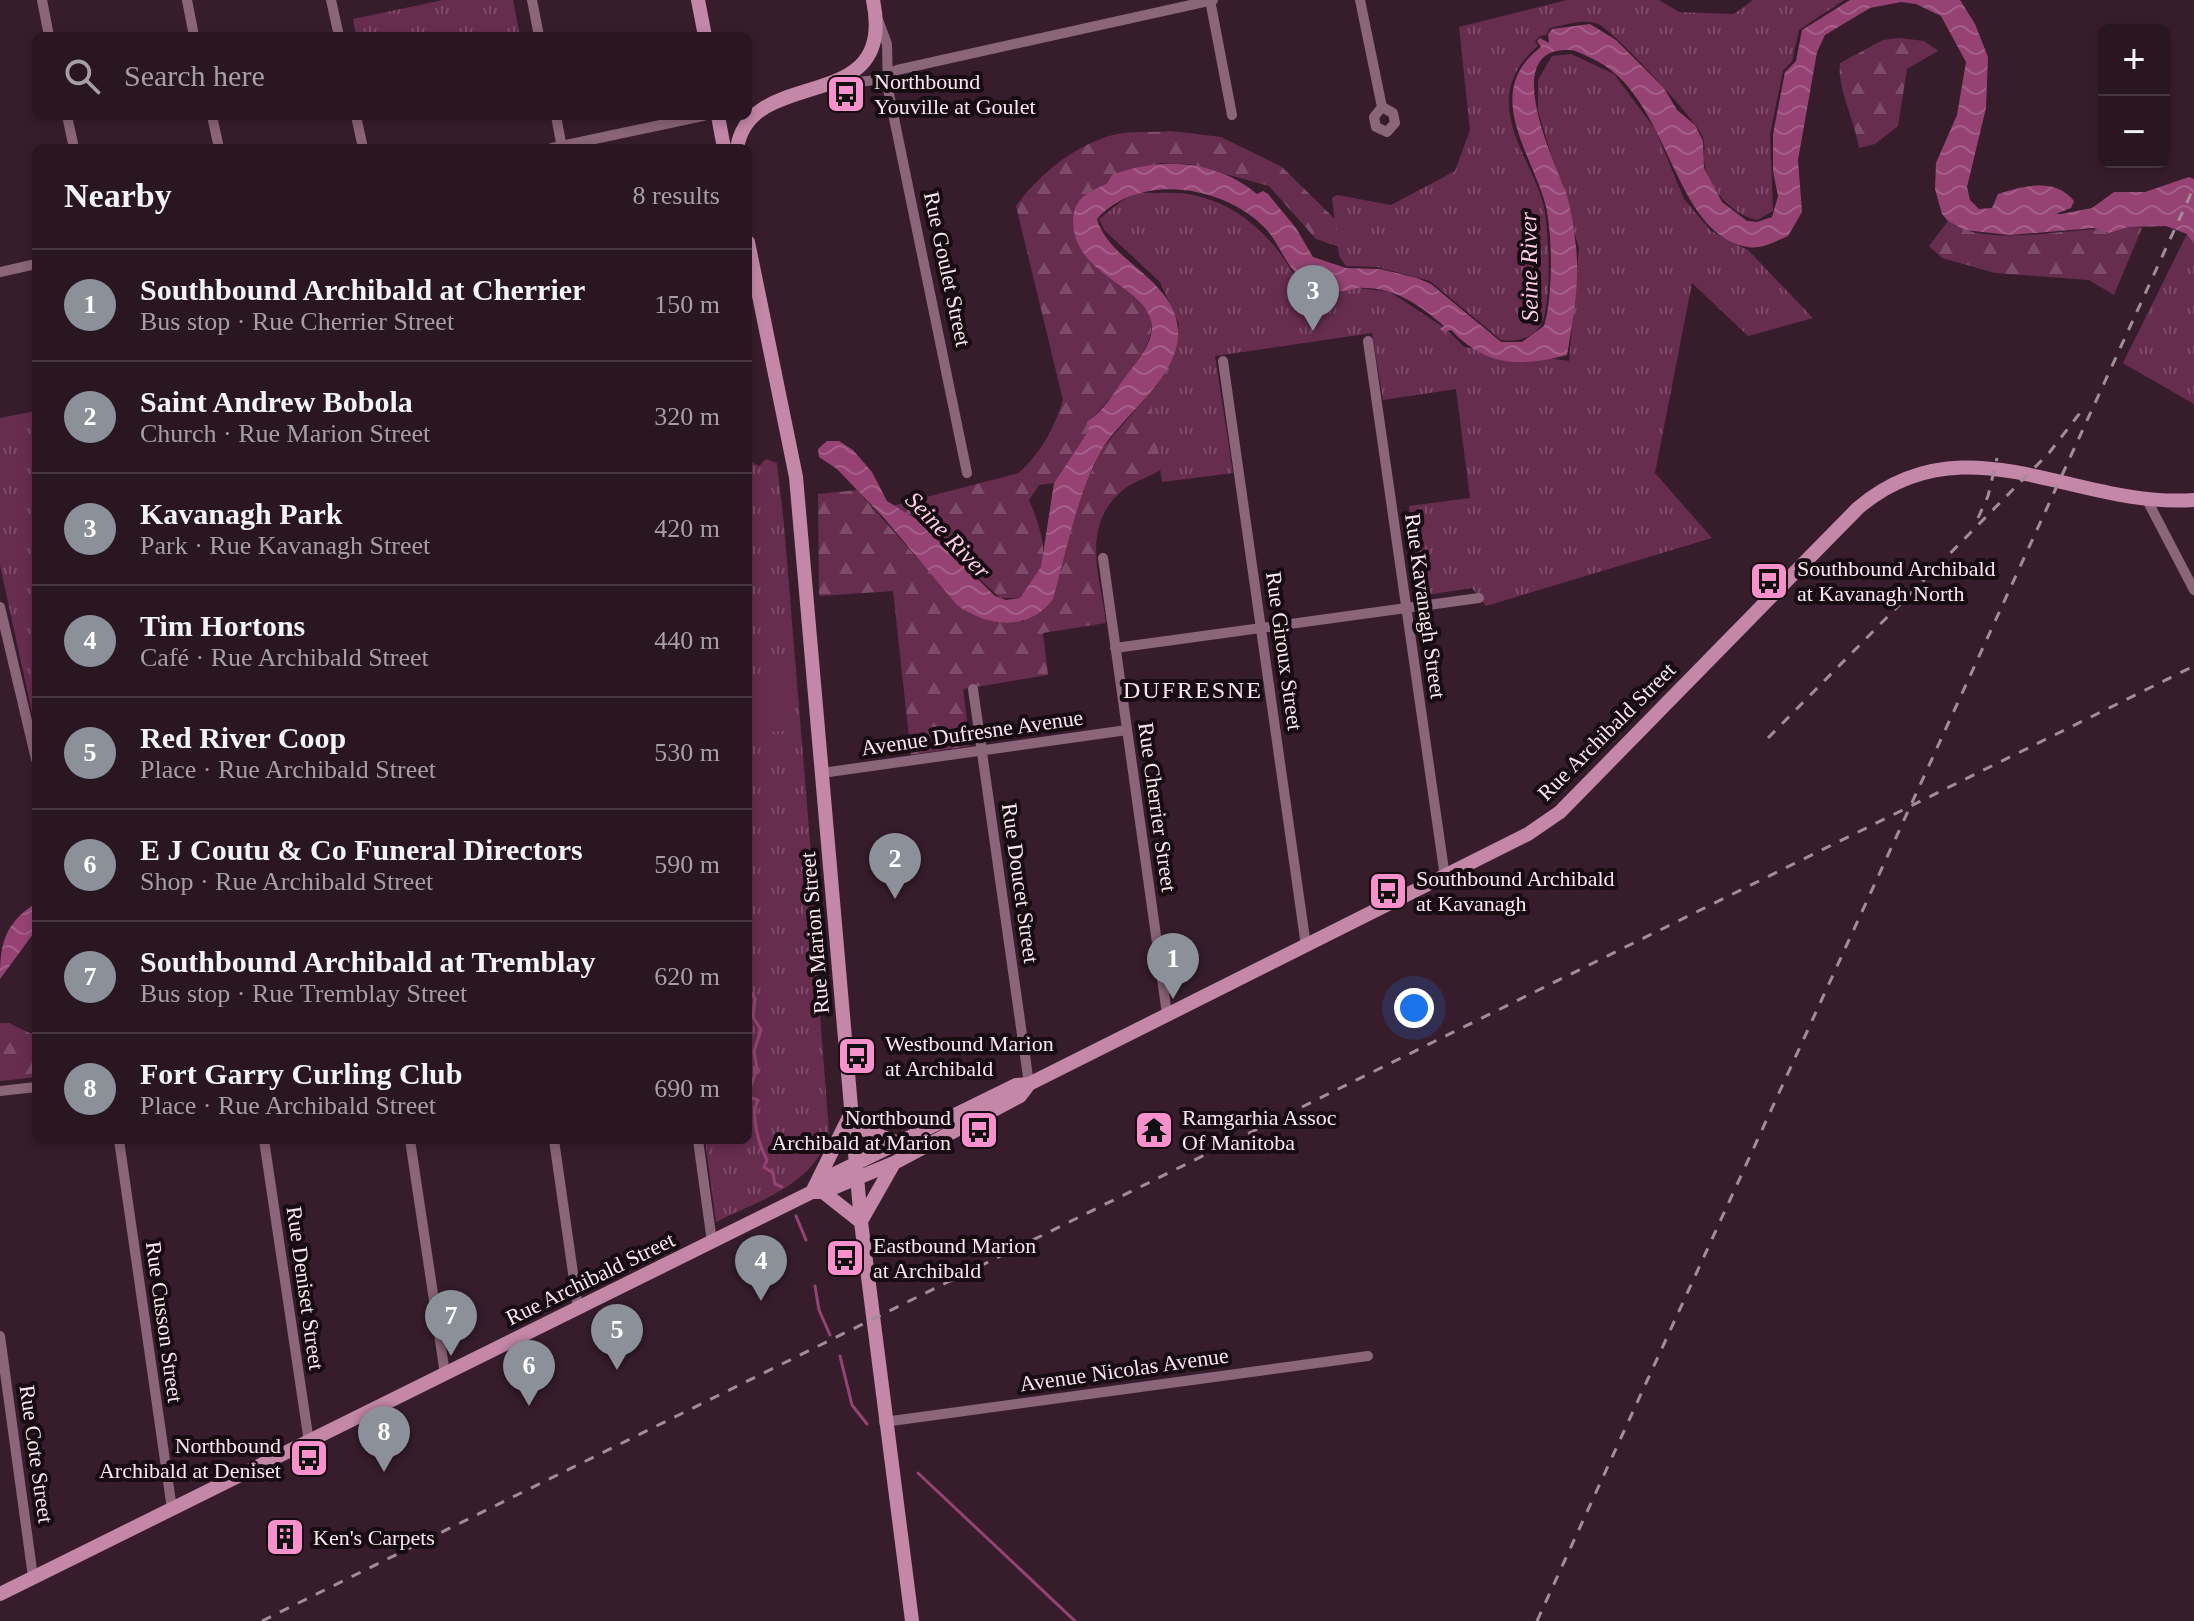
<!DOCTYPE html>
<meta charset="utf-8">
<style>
:root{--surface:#291621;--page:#35232e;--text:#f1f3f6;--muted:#a59fa5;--line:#45353f;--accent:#8c9099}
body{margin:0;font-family:"Times New Roman",serif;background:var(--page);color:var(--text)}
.controls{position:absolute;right:24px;top:24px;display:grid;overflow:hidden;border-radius:12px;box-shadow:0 4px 12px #0003}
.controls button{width:72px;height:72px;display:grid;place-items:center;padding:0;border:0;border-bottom:2px solid var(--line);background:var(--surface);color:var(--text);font:40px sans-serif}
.you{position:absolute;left:1414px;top:1008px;width:28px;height:28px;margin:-20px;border:6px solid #fff;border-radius:50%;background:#1a73e8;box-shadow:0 0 0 12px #1a73e833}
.badge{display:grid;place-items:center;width:52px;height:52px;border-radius:50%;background:var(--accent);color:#fff;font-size:26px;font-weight:700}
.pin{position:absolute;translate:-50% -66px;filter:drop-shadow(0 2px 4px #0008)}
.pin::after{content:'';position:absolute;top:42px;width:28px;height:24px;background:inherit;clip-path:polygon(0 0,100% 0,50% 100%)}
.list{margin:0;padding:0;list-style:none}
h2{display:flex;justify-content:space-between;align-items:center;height:104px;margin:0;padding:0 32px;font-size:34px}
h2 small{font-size:26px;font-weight:400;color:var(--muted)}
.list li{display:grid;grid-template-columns:52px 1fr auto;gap:24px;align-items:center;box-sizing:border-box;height:112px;padding:0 32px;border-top:2px solid var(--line)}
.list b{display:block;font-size:30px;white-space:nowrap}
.list p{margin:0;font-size:26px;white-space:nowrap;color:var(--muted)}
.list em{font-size:26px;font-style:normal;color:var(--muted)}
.icon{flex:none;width:44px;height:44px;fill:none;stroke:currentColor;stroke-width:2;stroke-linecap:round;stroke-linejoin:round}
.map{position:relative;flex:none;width:2194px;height:1621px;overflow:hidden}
.search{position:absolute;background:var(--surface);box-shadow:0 4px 12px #0003;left:32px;top:32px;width:720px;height:88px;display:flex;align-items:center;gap:20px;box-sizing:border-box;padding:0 28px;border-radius:12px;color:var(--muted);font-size:30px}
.panel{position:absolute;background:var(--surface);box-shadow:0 4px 12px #0003;left:32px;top:144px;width:720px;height:1000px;border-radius:12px}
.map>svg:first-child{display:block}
.forest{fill:url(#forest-firs)}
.park{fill:url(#park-tufts)}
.garden{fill:#672d4f}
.water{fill:url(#water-waves)}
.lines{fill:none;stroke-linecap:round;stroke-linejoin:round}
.stream{stroke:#964374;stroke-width:3}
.street{stroke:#8b6579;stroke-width:10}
.secondary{stroke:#c487a8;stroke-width:14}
.rail{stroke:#a28c98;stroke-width:3;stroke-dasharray:10 10;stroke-linecap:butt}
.labels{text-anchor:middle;stroke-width:8;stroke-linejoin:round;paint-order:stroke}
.poi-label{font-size:22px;fill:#f9e7f0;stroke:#170c12;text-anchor:start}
.street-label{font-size:22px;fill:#f9e7f0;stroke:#170c12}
.water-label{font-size:24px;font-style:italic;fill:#ffcfe8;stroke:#170c12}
.neighbourhood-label{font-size:24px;letter-spacing:2px;fill:#f9e7f0;stroke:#170c12}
</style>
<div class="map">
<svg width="2194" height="1621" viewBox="0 0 2194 1621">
<defs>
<pattern id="forest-firs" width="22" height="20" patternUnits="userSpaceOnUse" patternTransform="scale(2)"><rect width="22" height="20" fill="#672d4f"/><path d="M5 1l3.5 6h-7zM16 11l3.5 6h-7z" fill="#7e4b69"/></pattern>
<pattern id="park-tufts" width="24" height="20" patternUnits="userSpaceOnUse" patternTransform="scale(2)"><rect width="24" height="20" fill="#672d4f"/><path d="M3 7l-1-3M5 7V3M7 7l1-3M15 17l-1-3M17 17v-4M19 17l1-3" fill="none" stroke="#7e4b69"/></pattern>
<pattern id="water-waves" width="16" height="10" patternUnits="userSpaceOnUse" patternTransform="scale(2)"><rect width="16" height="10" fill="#964374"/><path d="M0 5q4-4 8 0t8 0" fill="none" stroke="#a55e88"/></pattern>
</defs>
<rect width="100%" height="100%" fill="#371d2c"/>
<!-- forest -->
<path class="forest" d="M1900,38l24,3 14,10 -31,18 -9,57 -23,18 -16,4c-4,-27 -22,-59 -19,-85l43,-23z
M1171,131l50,6 61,30 57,56 127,67 -150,-51 -47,-53 -80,-22 -29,-1 -50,14 -4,7c-18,8 -33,14 -33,38 2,52 72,66 78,100 5,28 -43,78 -60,98l-2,10 -35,53 -15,2 -10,15c14,33 27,72 -9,98h-20l-72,-68 -36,-24 127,-33c23,-22 35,-44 44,-73l-47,-194c23,-31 55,-58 93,-70 18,-6 43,-3 62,-5z
M1948,221c34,27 115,8 156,8 13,0 25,-4 38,-1l-28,67 -25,-15 -94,-7 -53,-15 -13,-12z
M1155,387l17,23 -6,56c-13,11 -30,13 -43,24 -43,36 -23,85 -17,133l-63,10 5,42 -85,14 7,57 -59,9 -18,-164 -74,5 -1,-102 39,-4 84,95 82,37 79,-173z
M0,1023h9l27,13v41l-36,4z"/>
<!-- park -->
<path class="park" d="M443,0h70l7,36 -10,-3 -154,3 -3,-17z
M1567,0h92l20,12 55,2 19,-14h91l-45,30 -7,31 -9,10 -13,63 3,77 -16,9c-25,-5 -53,-35 -53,-62 0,-9 2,-14 -2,-23 -6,-15 -89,-105 -104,-111 -14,-6 -34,1 -48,4l-4,7 -6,1 -5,5 3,5c-18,15 -30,34 -29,58 1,36 25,66 34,99 6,22 10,106 -3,123 -8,13 -25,16 -39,14l-71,-59 -53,-14 -31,-1 -7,-10 -7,-58 5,-3 54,10 64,-34 15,-41 -11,-103z
M1571,54l43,20 41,55 29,70 27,32 37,19 65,68 -65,18 -56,-53 -37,190 57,65 -226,68 -14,-18 -52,8 -11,-90 61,-8 -14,-109 -73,11 -11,-67 -157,23 18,117 -71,9 -12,-86 23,-38 6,-34 -19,-42 -56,-52 -5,-11c11,-8 24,-21 36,-25 7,-2 18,-1 25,-1 62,-4 109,35 137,87l93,12 56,37 18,18 105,14 10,-113 -41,-137v-31l14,-24z
M2194,212v192l-71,-41 64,-129z
M36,411v320l-36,-166v-147z
M766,459l11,4 7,62 32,389v49l13,169c-13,53 -68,67 -113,90l-11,-82h43v-680l11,6z"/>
<!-- garden -->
<path class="garden" d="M784,678l5,52 -41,4v-48l3,-6z"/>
<!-- water -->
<path class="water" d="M1850,0h110l15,24 13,33 -2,51 -19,79 3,13 9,9 13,-1 6,-14c26,-8 57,-17 76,7l-3,7 -15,6h5l31,-6 22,-16h31l44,-15 5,2v65l-7,-10 -21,-8 -38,1 -19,6 -15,-5 -84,7 -46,-5 -16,-9 -6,-7 -7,-25 1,-26 21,-48 9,-53 -25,-46 -25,-12 -15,-2 -31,6 -45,27 -8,17 -19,108 4,52 -14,24c-12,5 -27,14 -40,11 -78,-13 -76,-153 -157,-189 -7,-3 -15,-8 -22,-8 -70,-3 -15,110 -5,138 7,17 10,41 12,59 4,35 -3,73 -9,108 -47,12 -80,12 -116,-25l-7,2 -4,-3 4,-3c-23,-20 -48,-38 -80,-38 -8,-1 -16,4 -24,3 -9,-1 -24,-6 -34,-10 -18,-9 -26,-37 -40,-52 -42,-44 -127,-57 -169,-10 11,38 61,54 77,93 22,57 -51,99 -74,141 -24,45 -33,96 -47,146 -24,33 -66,28 -96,6l-73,-87 -47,-49 -18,-12 -1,-8 9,-8h12l14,9 19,22 15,29 30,19 78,76 11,4 14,-2 21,-31 13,-84 35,-53 -2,-8c16,-10 28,-31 39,-46 11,-14 30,-36 25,-55 -8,-35 -77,-47 -78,-99 0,-24 15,-30 33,-38l6,-9c47,-19 105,-15 145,19l6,-3 5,3 28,34 17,29 33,11 34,1 37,9 14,6 70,58h21l22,-16c9,-28 9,-94 1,-123 -15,-53 -63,-111 -4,-156l-4,-6 3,-3 9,5 -1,-9 4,-5 38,-5 26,16 48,48 13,22 18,15 8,16 1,27 18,34 25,19 10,1 15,-5 6,-21 -5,-25v-37l12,-62 11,-11 6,-31z
M36,903v27l-36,49c0,-35 4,-55 36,-76z"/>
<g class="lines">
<!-- stream -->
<path class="stream" d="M748,989l7,9 -2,19 8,13 -7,21 3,18 -9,25
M748,1097l10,3c-8,16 1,45 9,60l-3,7 9,6 2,11 7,3
M796,1216l10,24
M815,1286l4,24 11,25
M840,1356l12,49 15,19
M918,1473l157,148"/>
<!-- street -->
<path class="street" d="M42,0l7,36
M187,0l7,36
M331,0l8,36
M532,0l7,36
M1210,0l22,115
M1360,0l22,107 11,6 2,10 -8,9 -11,-5 -2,-10 8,-10
M877,17l10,27 1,45 79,384
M834,84l44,-4 19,-10 316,-70
M67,116l7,32
M212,116l7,32
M356,116l7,32
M556,116l6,32
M552,148l151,-32
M0,272l36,-8
M1368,341l77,536
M1223,361l83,585
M2146,498l48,92
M1103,558l64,456
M0,607l36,152
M1115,648l364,-50
M973,689l56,395
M822,773l305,-43
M0,1091l36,-4
M119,1140l53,369
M264,1140l45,302
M410,1140l35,234
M554,1140l24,168
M698,1140l14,102
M0,1336l33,241
M884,1422l484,-66"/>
<!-- secondary -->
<path class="secondary" d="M698,0l7,36
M718,116l6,32
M737,148c14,-85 161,-29 136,-148
M748,242l48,235 65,745 51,399
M854,1115l13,16 32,12
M820,1181l196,-96 13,-1 499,-250 32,-22 298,-304c108,-91 216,1 336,-8
M812,1192h11l71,-29 126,-67 9,-12
M823,1192l38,30
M861,1221l33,-58
M0,1594l812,-402 38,-77"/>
<!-- rail -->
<path class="rail" d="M1978,518l10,-22 9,-38
M1768,738l281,-285 34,-44
M262,1621l1932,-955
M1537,1621l657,-1434"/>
</g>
<!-- icons -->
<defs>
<g id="bus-square" transform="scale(2)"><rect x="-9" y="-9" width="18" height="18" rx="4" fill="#f890cb" stroke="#170c12"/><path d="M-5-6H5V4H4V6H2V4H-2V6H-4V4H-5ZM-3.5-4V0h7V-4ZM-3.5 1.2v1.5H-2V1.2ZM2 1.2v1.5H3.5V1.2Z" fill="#111"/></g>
<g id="temple-square" transform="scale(2)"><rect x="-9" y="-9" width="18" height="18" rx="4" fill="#f890cb" stroke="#170c12"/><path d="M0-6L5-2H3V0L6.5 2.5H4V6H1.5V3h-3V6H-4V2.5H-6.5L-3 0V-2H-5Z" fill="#111"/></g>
<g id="building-square" transform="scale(2)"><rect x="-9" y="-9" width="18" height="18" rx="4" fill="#f890cb" stroke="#170c12"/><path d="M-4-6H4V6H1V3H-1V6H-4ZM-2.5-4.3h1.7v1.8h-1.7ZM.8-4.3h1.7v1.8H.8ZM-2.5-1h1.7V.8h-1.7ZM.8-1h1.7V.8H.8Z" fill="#111"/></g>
</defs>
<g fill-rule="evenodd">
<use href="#bus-square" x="846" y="94"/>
<use href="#bus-square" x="1769" y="581"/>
<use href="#bus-square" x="1388" y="891"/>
<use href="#bus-square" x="857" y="1056"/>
<use href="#bus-square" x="979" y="1130"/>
<use href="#temple-square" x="1154" y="1130"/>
<use href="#bus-square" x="845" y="1258"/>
<use href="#bus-square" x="309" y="1458"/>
<use href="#building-square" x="285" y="1537"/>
</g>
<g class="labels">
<!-- poi labels -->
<g class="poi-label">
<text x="874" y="89">Northbound<tspan x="874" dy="25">Youville at Goulet</tspan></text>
<text x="1797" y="576">Southbound Archibald<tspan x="1797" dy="25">at Kavanagh North</tspan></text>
<text x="1416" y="886">Southbound Archibald<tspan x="1416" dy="25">at Kavanagh</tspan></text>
<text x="885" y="1051">Westbound Marion<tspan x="885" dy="25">at Archibald</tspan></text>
<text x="951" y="1125" text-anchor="end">Northbound<tspan x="951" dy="25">Archibald at Marion</tspan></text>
<text x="1182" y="1125">Ramgarhia Assoc<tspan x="1182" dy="25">Of Manitoba</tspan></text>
<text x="873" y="1253">Eastbound Marion<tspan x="873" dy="25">at Archibald</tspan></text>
<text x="281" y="1453" text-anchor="end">Northbound<tspan x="281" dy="25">Archibald at Deniset</tspan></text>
<text x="313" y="1545">Ken's Carpets</text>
</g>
<!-- street labels -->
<g class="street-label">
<text transform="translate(948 269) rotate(78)" y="8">Rue Goulet Street</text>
<text transform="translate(1426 606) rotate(82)" y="8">Rue Kavanagh Street</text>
<text transform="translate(1285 651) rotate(82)" y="8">Rue Giroux Street</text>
<text transform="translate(1606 731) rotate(-45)" y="8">Rue Archibald Street</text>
<text transform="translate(972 732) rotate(-8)" y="8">Avenue Dufresne Avenue</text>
<text transform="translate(1158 807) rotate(82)" y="8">Rue Cherrier Street</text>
<text transform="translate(1021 883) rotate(82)" y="8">Rue Doucet Street</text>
<text transform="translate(814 933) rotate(-95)" y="8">Rue Marion Street</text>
<text transform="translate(590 1278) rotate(-26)" y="8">Rue Archibald Street</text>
<text transform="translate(306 1288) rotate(82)" y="8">Rue Deniset Street</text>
<text transform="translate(165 1322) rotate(82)" y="8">Rue Cusson Street</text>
<text transform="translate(1124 1369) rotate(-8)" y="8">Avenue Nicolas Avenue</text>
<text transform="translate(37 1454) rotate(82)" y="8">Rue Cote Street</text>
</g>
<!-- water labels -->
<g class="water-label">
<text transform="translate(1529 267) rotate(-91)" y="8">Seine River</text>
<text transform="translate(948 535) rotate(46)" y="8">Seine River</text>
</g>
<!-- neighbourhood labels -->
<g class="neighbourhood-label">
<text x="1193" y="698">DUFRESNE</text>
</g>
</g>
</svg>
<div class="controls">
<button>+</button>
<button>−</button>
</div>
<div class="you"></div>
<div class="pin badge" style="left:1173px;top:999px">1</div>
<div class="pin badge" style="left:895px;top:899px">2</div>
<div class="pin badge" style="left:1313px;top:331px">3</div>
<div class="pin badge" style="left:761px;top:1301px">4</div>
<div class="pin badge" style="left:617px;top:1370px">5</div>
<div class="pin badge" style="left:529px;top:1406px">6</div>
<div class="pin badge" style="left:451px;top:1356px">7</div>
<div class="pin badge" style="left:384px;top:1472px">8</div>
<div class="search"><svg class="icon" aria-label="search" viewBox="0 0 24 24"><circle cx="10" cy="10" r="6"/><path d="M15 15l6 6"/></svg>Search here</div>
<section class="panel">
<h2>Nearby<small>8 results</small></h2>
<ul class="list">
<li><span class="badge">1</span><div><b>Southbound Archibald at Cherrier</b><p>Bus stop · Rue Cherrier Street</p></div><em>150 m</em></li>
<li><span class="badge">2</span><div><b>Saint Andrew Bobola</b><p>Church · Rue Marion Street</p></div><em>320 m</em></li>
<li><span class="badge">3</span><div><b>Kavanagh Park</b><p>Park · Rue Kavanagh Street</p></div><em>420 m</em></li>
<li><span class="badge">4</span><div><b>Tim Hortons</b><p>Café · Rue Archibald Street</p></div><em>440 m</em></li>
<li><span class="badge">5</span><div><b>Red River Coop</b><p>Place · Rue Archibald Street</p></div><em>530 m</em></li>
<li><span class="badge">6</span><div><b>E J Coutu &amp; Co Funeral Directors</b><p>Shop · Rue Archibald Street</p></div><em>590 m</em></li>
<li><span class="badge">7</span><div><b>Southbound Archibald at Tremblay</b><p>Bus stop · Rue Tremblay Street</p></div><em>620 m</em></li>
<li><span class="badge">8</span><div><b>Fort Garry Curling Club</b><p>Place · Rue Archibald Street</p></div><em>690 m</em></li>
</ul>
</section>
</div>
